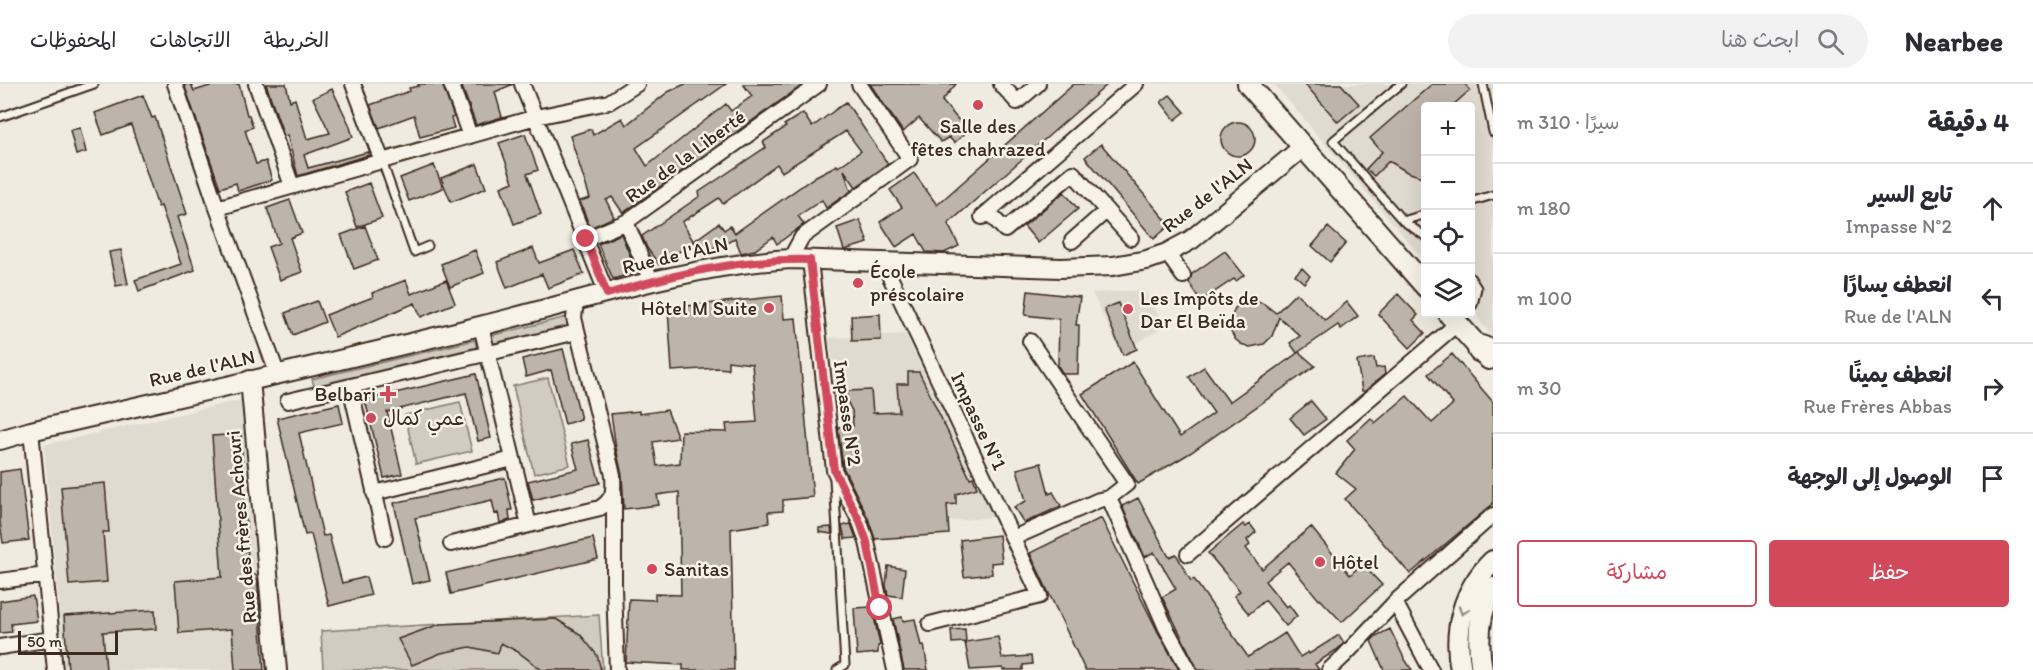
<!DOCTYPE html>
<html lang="ar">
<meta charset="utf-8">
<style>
:root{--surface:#fff;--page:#f2f2f3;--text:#2b2b33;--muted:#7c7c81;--line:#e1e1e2;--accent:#d1495b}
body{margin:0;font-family:Itim,"Playpen Sans Arabic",sans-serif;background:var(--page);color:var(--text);direction:rtl}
.controls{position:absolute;right:18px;top:18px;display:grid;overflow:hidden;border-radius:6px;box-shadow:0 6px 24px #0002}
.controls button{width:54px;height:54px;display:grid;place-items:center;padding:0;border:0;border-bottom:2px solid var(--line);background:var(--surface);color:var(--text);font:30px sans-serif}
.scale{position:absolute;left:18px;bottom:15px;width:100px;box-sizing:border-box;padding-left:6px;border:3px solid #3b2a1e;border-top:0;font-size:16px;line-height:21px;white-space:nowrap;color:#3b2a1e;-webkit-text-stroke:4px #f7f3e8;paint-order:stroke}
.stop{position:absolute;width:18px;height:18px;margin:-14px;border:4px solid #d1495b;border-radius:50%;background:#fff}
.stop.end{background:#d1495b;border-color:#fff;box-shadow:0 2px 6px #0008}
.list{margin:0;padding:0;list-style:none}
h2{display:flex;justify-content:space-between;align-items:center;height:78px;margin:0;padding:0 24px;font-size:26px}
h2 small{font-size:20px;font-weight:400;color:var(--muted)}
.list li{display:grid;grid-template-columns:39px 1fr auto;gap:18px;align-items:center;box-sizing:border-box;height:90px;padding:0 24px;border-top:2px solid var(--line)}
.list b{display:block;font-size:22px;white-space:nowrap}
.list p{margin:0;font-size:20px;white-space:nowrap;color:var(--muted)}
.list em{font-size:20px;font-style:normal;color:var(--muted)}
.actions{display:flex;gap:12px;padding:18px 24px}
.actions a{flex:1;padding:14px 0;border:2px solid var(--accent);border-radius:6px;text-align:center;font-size:21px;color:var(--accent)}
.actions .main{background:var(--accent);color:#fff}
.icon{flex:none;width:33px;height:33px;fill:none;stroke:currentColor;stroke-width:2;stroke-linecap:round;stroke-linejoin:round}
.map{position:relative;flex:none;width:1493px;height:586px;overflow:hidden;direction:ltr}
header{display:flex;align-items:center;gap:36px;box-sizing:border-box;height:84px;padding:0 30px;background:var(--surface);border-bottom:2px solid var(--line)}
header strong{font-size:28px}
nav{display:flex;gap:33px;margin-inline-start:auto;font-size:21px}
.search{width:420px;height:54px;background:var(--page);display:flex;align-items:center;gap:15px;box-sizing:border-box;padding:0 21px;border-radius:33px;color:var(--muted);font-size:22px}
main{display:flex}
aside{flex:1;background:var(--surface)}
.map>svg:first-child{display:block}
.built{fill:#e0dbd0}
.green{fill:#d1cbc0;stroke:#867a6f;stroke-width:1.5}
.building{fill:#bdb5aa;stroke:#3b2a1e;stroke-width:1.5}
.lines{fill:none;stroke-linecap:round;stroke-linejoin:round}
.service-casing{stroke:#3b2a1e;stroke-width:11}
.minor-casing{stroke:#3b2a1e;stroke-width:18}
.tertiary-casing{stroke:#3b2a1e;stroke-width:22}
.secondary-casing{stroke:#3b2a1e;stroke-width:24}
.motorway-casing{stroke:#3b2a1e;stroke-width:30}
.service{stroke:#f7f3e8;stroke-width:7}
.minor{stroke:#f7f3e8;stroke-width:14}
.tertiary{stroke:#f7f3e8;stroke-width:18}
.secondary{stroke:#f7f3e8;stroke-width:20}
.motorway{stroke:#f7f3e8;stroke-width:26}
.oneway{stroke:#998e83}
.route{stroke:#d1495b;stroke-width:8}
.poi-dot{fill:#d1495b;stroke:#f7f3e8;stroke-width:2}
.labels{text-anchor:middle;stroke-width:5;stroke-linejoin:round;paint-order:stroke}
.poi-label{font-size:20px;fill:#3b2a1e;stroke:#f7f3e8;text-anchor:start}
.street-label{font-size:20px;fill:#3b2a1e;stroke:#f7f3e8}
</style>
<header>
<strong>Nearbee</strong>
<div class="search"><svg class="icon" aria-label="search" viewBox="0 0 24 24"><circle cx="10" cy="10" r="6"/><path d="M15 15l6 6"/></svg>ابحث هنا</div>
<nav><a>الخريطة</a><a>الاتجاهات</a><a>المحفوظات</a></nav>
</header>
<main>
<aside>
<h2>4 دقيقة<small>سيرًا · 310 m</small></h2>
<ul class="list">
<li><svg class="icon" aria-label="ahead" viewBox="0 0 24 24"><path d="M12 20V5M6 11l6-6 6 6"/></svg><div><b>تابع السير</b><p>Impasse N°2</p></div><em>180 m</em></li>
<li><svg class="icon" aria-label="left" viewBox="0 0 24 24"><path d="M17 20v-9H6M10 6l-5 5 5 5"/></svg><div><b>انعطف يسارًا</b><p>Rue de l'ALN</p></div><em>100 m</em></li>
<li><svg class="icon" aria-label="right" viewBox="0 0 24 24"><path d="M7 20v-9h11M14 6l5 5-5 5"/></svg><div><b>انعطف يمينًا</b><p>Rue Frères Abbas</p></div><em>30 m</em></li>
<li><svg class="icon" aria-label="arrive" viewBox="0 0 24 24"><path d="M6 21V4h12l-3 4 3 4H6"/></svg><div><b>الوصول إلى الوجهة</b></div></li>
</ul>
<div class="actions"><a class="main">حفظ</a><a>مشاركة</a></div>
</aside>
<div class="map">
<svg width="1493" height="586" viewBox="0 0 1493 586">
<rect width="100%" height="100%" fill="#efebe0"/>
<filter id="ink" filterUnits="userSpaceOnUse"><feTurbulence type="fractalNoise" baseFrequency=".0167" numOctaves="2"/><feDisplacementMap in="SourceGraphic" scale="12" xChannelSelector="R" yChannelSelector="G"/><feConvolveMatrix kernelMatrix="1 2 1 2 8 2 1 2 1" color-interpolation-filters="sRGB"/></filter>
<g filter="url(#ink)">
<!-- built -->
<path class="built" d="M1274,0h219v253l-15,-18 -1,-9 -6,-8 -1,-196h-44l-1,155z
M1144,206l21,36 -44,27 -29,-60z
M906,250l87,183 -128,13 -17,-98 -20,-94z
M241,316l23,270h-199l-21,-225z"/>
<!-- green -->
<path class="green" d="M567,233l3,12 -77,19 -3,-12z
M475,256l2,11 -162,39 -3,-11z
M548,294l22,87 -36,9 -21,-88z
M460,318l12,49 -56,13 -11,-49z
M599,531l4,55h-280l-2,-39z"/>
<!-- building -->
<path class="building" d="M184,0h7l3,7 22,-7h23l8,31h2l4,12 -8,3 11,34 10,-3 6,19 -34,11 -2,-8 -16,5z
M266,0h20l4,17 5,-2 12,40 23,-6 -17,-35 19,-9 17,35 4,13 -49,18 4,13 60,-16 1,3 -71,21 -11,-41 -3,1z
M418,0h24l12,33 -3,1 3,10 -34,9 -6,-22 -35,13 -9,-23 40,-14 -1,-3 10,-2z
M461,0h52l-18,8 7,25 -26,8z
M685,0h41l-90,64 11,18 79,-62 5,7 21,-15 -9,-12h61l-181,129 -11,-16 -6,3 8,17 -24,11 -10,-27 10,-3 -20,-62 21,-7 2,6 29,-17 4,7 42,-33z
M870,0h86l-14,17 26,30 -14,12 -5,-6 -8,5 -22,-24 -16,14z
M1074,0h34l-160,140 11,22 -15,7 -18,-1 -10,-18 -20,13 -16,-25 22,-15 -12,-17 24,-17 23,32z
M1305,0h36l18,20 -21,18z
M1432,0h33l5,6 -18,16h-27v72l-18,-6 -18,-11 -15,15 -8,-7 16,-17 -12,-14z
M143,11l9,23 3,-1 32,97 -10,3 18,53 -56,21 -4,-11 46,-16 -20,-58 -3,1 -27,-82 -28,10 -8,-22z
M1170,11l15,17 -10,8 -14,-18z
M846,18l42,62 -32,23 -12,-17 7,21 -25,17 -4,-8 -24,16 6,8 -27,20 -4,-7 -18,13 -14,3 -6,-15 -18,12 -2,-3 -12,8 -9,-14 25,-18 5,7 6,-4 5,7 81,-57 21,-11 1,2 23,-16 -15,-20 -64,41 -5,-8 -54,40 -4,-6 -37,24 12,20 -35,23 -12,-17 -5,-12 58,-40 -1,-4 67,-45 -3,-5 23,-15 -2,-2 19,-12 9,14z
M1221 55a17 17 0 1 1 34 0a17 17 0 1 1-34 0Z
M80,44l6,24 -10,3 -6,-25z
M525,50l13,36 -11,4 14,40 -27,10 -13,-37 12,-5 -14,-39z
M1101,60l69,81 -16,14 -69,-82z
M477,80l9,24 -35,14 -10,-24z
M434,81l9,23 -34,13 -9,-23z
M369,99l13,35 -25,9 -12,-35z
M1064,108l14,17 -40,34 -14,-17z
M290,116l12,33 -12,5 12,34 -22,8 -12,-33 11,-4 -12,-35z
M860,136l8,23 -24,7 -7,-22z
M365,142l13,34 -24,9 -13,-34z
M1328,143l18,16 -16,19 -18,-16z
M621,150l16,38 -24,7 -15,-35z
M533,164l6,15 35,-13 10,24 -36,14 -6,-14 -35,14 -10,-26z
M121,166l7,34 -12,2 -7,-34z
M475,166l9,23 -34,14 -9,-23z
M1225,167l19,24 -8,6 -2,-2 -33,22 -12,-18 3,-9z
M1302,184l8,8 -6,7 -9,-8z
M406,196l5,14 35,-14 9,23 -34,14 -6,-14 -80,34 -9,-22 47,-18 -1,-4z
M1028,207l52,6 -4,28h3l-1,49h-15l-5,-8 1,-47 -34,-4z
M1296,209l29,27 22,-18 11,14 -17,13 -3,-4 -41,28 -7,-10 10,-7 -21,-19 -7,19 -8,8 -14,3 -9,-3 -6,-5 -4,-7 -2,-9 6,-15 7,-5 14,-2 8,3 12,9z
M1398,210l20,21 -5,5 12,13 -15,15 -32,-34z
M782,212l2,23 12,-1 17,179 -30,3v11l-15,1 1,11 -38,6 3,141h-51v-5l-57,-3 3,-63 26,1v-6l26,1 -2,-103 -22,3 2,10 -35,4 -2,-34 -6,-27 -5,-34 28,-3v3l28,-4 11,28 -25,4 4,24 23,-3 1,-32 46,1 -1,-8 31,-2 -5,-58 -24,-3v8l-11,-1 -45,3 -4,-63z
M317,217l8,21 -32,13 -8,-22z
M1118,219l19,46 -14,6 -19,-46z
M880,230l1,26 -29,1 -1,-25z
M563,265l18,70 -16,5 -14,-54 -25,7 -4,-18z
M1299,268l16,14 -125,87 -52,31 -56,-90 51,-32 47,75 34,-24 -25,-36 15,-10 25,35z
M1452,270l41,48v102l-83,70 -65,-75 11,-10 -20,-16 19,-24 -8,-9 24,-22 4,5 32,-27 25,27 21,-19 -25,-30z
M1374,274l2,10 8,-1 1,7 -20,17h-3l-5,-30z
M908,288h11l51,106 3,-1 4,11 -21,6v10l-9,1 2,29 -74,5 -7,-21 -25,-51 -5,-40 15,-1 -1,-15 -5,-10v-10l24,-1 2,23 26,-1 -2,-28h11z
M476,290l15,64 -13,3 -12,-48 -79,19 15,62 -18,4 -19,-78z
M1311,317l15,18 -22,16 -14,-17z
M339,320l4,19 -44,10 24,103 6,-1 13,48 24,-6 5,18 -42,11 -18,-72 -6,1 -28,-117z
M241,350l8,141h8l7,95h-29l-3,-41 -53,4 -4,-52 47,-4 -10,-141z
M588,356l12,43 -67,17 -5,-19 50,-12 -7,-25z
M1041,379l8,31 4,-2 8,14 -37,17 -10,-16 12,-6 -9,-32z
M20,385l9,71 -26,3 -3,-21v-50z
M505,394l7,32h-3l1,10 -10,3 -2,-10 -3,1 -3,-14 -77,18 15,62 -18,4 -18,-81z
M105,399l4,49h-6l4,50 -38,3 -8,-98z
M1138,414l31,59 7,-3 15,27 3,-2 54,78 37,-24 15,24 8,-5 1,2 30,-19 5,8 -6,6 -23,15 4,6h-121l-36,-73 14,-8 -22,-37 -9,5 -23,-51z
M1101,434l57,114 21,38h-94l-55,-117z
M851,440l5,14 -11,1 -3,-13z
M1243,440l3,3 4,-3 6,8 -9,8 3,5 -4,3 16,21 49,-42 39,48 12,-11 20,21 -40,37 -22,-23 -1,1 -31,-38 -23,19 21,26 3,-2 8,11 -11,10 -21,-26 -16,14 -15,-18 6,-5 -32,-38z
M831,443l1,7 -13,-2v-4z
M999,451l3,27 -11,1 1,11 -28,3 -4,-37z
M593,454l5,21 -147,35 -5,-21z
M888,482l17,3 -3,28 -14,-2 -2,-9z
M33,512l4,25 -26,3 1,8 -12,1v-32z
M872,523l8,38 -2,1v7l-21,2 -3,-47z
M155,526l1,19 -53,3 3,38h-38l-4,-54z
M902,533l1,4 12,-2 6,27 3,-1 4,25h-24l-11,-51z
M556,535l24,15 17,21 4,15h-59l-24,-18 -17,-9 -3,10 -28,-6 -29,6 -29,12 -14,-26 42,-15z
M965,545l1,13 32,-5 4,21 29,-2 1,8 -9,1v5h-20v-2l-33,2 -5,-28 -13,1 -1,-13z
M1390,545l14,29 8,12h-28l-13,-29 5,-5z"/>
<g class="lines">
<!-- service casing -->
<g class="service-casing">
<path id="service" d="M1401,0l-68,57 70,80 23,16
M1483,0l10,48
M0,33l94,-33
M382,77l32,91 14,-6
M1470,118l23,-7
M1403,137l23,-7
M1470,193l7,11 -4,17 -3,1
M834,395l11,186 -8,5"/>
</g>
<!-- minor casing -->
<g class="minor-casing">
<path id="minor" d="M175,0l42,124 60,165
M256,0l36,102
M353,0l29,77
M451,0l19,52
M522,0l85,210
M1001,0l16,18 21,-18
M217,124l319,-91 73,-15 28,-18
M988,128l17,18 68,-57 58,65
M982,133l154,-133
M586,155l40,-17
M1072,157l34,-30
M1167,169l16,23
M790,175l12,-22 108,-78 -51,-75
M810,176l24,210 26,52 7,20 28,128
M883,178l157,334 -110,28
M651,197l-25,-59 193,-138
M481,242l48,199
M350,302l35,152
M288,317l289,-69
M31,347l24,239
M614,408v96l3,82
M374,409l139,-34
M1109,414l57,130 23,42
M1013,454l86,-38 10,-2 18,-14 -97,-143
M451,460l149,-36c14,-10 14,-16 13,-33l-39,-157 2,-16
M1188,470l270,-231
M0,497l46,-6
M1395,518l36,68
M0,563l52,-8
M1329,586l15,-14 51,-54 98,-87"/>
</g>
<!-- tertiary casing -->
<g class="tertiary-casing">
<path id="tertiary" d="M250,296l27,290
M0,356l31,-9c151,-35 302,-68 453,-106 101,-25 201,-59 306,-66l271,9 52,-2 34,-6 20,-7 24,-13 112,-93"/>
</g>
<!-- secondary casing -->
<g class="secondary-casing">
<path id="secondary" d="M1248,0l178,203
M1449,230l40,45
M1461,586c-8,-40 2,-80 32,-109
M1482,586c-5,-28 -4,-57 11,-82"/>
</g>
<!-- motorway casing -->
<g class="motorway-casing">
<path id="motorway" d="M1481,265l12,5"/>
</g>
<!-- service -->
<use href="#service" class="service"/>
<!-- minor -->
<use href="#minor" class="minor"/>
<!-- tertiary -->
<use href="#tertiary" class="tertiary"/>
<!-- secondary -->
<use href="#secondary" class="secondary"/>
<!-- motorway -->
<use href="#motorway" class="motorway"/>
</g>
<!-- one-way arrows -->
<defs><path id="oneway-chevron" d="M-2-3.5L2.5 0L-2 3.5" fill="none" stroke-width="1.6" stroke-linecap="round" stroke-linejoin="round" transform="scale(1.5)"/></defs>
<use class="oneway" href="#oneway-chevron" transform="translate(1463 527) rotate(108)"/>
</g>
<g class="lines" filter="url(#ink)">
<!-- route -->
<path class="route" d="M586,155l21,55c65,-19 134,-36 203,-34l24,210 26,52 7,20 13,66"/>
</g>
<!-- markers -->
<g class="poi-dot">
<circle cx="978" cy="21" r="6"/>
<circle cx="858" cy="199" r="6"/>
<circle cx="769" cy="224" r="6"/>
<circle cx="1128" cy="225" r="6"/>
<path d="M385 301h6v6h6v6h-6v6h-6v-6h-6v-6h6z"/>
<circle cx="371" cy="334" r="6"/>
<circle cx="1320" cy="478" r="6"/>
<circle cx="652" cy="485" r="6"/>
</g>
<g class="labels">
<!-- poi labels -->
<g class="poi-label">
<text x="978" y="49" text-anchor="middle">Salle des<tspan x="978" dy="23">fêtes chahrazed</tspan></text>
<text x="870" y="194">École<tspan x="870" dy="23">préscolaire</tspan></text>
<text x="1140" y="221">Les Impôts de<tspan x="1140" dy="23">Dar El Beïda</tspan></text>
<text x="757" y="231" text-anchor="end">Hôtel M Suite</text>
<text x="376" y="317" text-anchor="end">Belbari</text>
<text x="383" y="341">عمي كمال</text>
<text x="1332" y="485">Hôtel</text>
<text x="664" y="492">Sanitas</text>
</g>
<!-- street labels -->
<g class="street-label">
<text transform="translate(685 72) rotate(-36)" y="7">Rue de la Liberté</text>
<text transform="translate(1207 111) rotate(-38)" y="7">Rue de l'ALN</text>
<text transform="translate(675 171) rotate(-13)" y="7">Rue de l'ALN</text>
<text transform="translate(202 284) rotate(-13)" y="7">Rue de l'ALN</text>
<text transform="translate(848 329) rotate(82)" y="7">Impasse N°2</text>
<text transform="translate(979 337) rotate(65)" y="7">Impasse N°1</text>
<text transform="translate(241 443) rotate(-95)" y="7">Rue des frères Achouri</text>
</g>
</g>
</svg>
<div class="controls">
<button>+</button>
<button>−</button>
<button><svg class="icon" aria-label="locate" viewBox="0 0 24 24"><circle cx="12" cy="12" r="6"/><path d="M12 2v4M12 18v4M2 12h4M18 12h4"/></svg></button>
<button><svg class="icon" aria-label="layers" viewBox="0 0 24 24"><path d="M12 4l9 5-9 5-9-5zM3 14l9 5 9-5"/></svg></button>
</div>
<div class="scale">50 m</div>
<div class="stop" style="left:880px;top:524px"></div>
<div class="stop end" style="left:586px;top:155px"></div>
</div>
</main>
